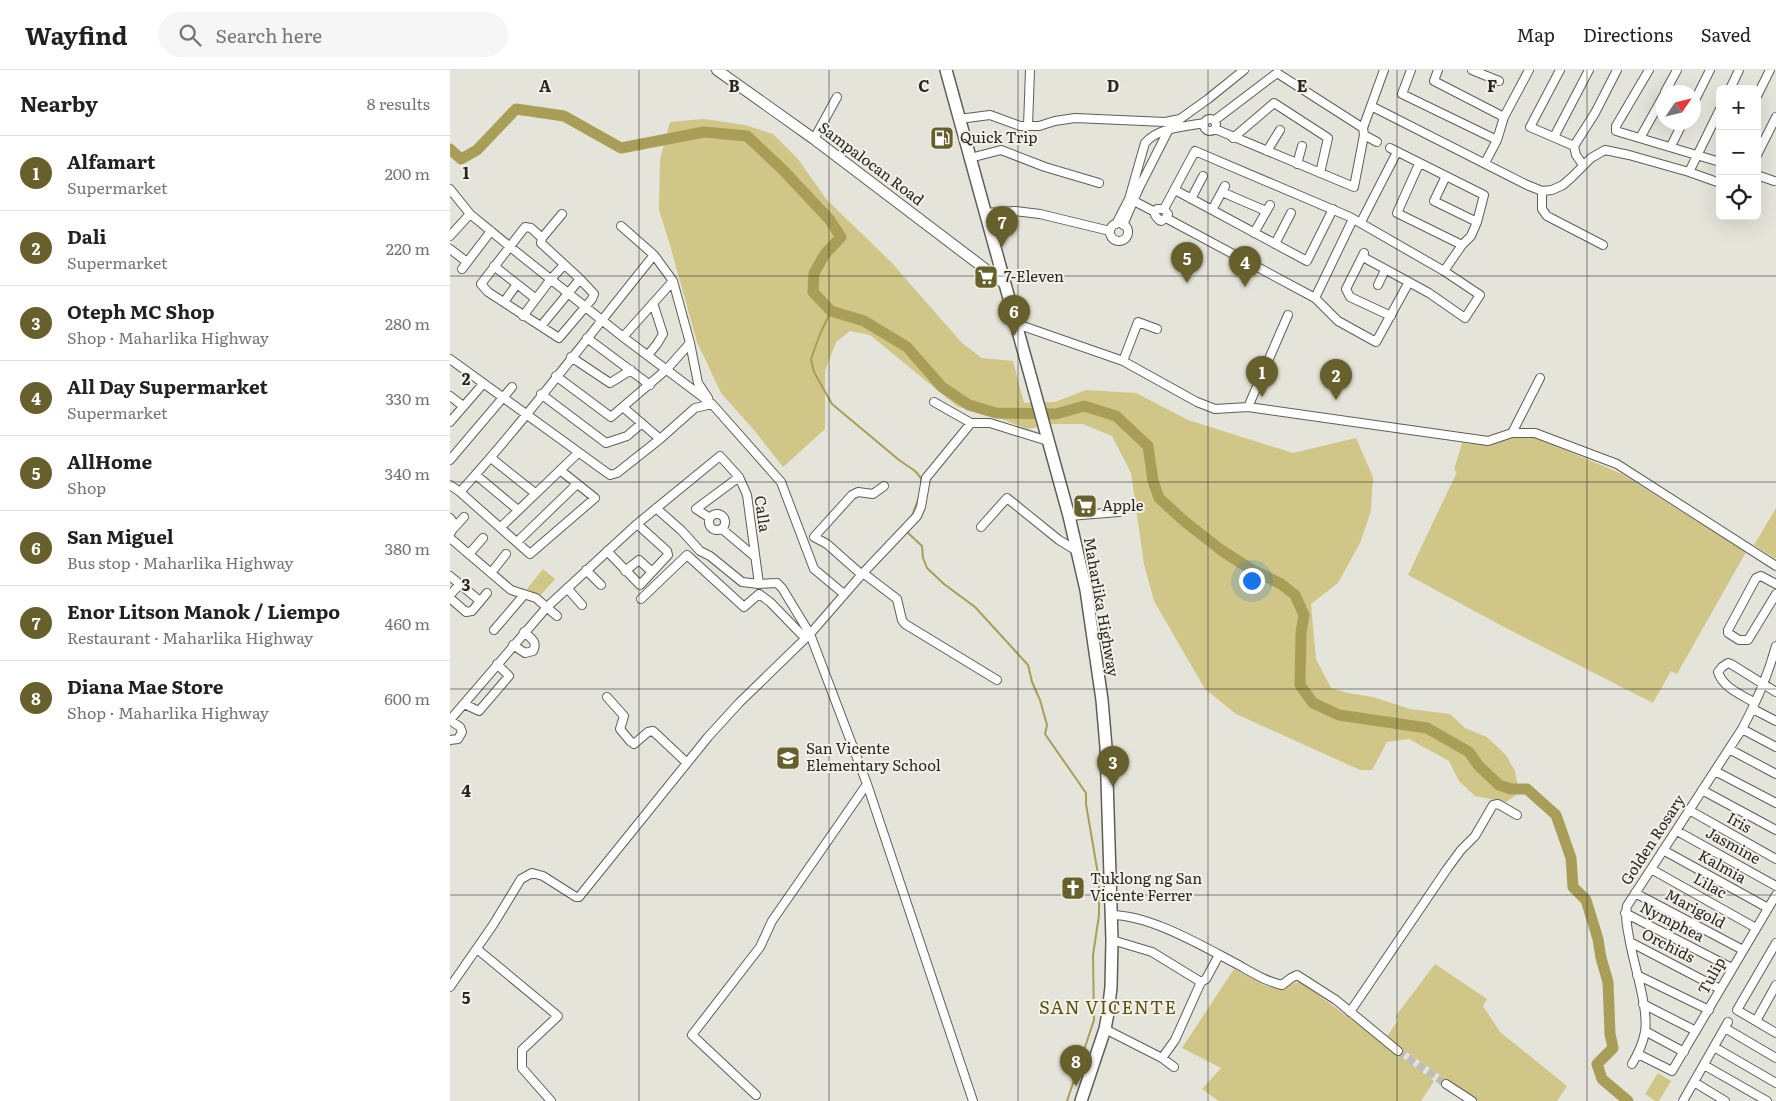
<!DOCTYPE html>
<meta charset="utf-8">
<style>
:root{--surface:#fff;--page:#f6f6f6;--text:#202124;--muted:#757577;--line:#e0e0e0;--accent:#67602c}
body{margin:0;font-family:Literata,serif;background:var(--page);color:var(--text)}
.controls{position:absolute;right:15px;top:15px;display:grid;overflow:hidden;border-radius:8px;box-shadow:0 5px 20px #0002}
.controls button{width:45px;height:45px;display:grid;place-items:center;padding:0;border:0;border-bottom:1px solid var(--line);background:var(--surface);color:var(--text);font:25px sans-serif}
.compass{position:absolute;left:1206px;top:15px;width:45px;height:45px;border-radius:50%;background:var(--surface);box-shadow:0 5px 20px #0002;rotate:55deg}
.you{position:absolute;left:801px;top:510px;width:18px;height:18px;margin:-12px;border:4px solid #fff;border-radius:50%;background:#1a73e8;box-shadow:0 0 0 8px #1a73e833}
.badge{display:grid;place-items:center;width:32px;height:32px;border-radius:50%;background:var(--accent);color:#fff;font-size:16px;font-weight:700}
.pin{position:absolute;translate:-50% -41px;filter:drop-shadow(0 1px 2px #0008)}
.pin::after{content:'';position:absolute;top:26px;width:18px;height:15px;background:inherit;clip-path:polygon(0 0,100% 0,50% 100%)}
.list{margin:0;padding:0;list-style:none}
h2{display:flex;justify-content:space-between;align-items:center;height:65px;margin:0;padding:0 20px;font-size:21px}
h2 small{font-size:16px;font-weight:400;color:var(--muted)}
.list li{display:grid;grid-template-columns:32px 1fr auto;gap:15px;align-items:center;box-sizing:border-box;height:75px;padding:0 20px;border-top:1px solid var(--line)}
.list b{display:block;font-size:19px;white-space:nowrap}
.list p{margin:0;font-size:16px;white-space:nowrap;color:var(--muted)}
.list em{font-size:16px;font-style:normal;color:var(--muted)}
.icon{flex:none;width:28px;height:28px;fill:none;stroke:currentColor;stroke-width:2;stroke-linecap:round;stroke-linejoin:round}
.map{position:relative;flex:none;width:1326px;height:1031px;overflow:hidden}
header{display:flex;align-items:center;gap:30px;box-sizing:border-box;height:70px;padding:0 25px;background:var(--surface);border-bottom:1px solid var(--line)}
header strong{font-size:24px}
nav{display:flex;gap:28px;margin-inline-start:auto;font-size:18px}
.search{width:350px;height:45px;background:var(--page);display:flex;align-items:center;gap:12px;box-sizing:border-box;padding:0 18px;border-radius:28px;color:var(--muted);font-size:19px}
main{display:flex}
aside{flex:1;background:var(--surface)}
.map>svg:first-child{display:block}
.green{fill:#cfc687}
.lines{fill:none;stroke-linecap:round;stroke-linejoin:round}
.stream{stroke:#a89e57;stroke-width:2}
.river{stroke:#a89e57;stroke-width:11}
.minor-tunnel{stroke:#bfbeb5;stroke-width:8;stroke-dasharray:8 4;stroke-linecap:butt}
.minor-casing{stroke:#5f5e55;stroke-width:10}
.major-casing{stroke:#5f5e55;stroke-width:12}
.highway-casing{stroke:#5f5e55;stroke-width:14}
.minor{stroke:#fff;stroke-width:8}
.major{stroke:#fff;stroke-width:10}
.highway{stroke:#fff;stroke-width:11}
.grid{fill:none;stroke:#272623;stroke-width:1;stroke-opacity:0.55}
.labels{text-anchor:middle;stroke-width:4;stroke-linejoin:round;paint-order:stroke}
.poi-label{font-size:15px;fill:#272623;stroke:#f3f1e8;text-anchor:start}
.street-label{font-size:15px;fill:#272623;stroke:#f3f1e8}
.quarter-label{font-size:18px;letter-spacing:1px;fill:#5b5316;stroke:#f3f1e8}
.grid-label{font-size:16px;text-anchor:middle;font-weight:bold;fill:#272623;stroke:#f3f1e8;stroke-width:4;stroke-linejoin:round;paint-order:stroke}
</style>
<header>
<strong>Wayfind</strong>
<div class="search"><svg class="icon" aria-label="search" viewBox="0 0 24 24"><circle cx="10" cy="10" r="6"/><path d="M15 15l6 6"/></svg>Search here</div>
<nav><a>Map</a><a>Directions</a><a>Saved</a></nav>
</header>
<main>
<aside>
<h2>Nearby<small>8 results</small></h2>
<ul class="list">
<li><span class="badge">1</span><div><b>Alfamart</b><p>Supermarket</p></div><em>200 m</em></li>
<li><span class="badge">2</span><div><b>Dali</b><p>Supermarket</p></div><em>220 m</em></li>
<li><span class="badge">3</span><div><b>Oteph MC Shop</b><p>Shop · Maharlika Highway</p></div><em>280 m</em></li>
<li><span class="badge">4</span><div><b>All Day Supermarket</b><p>Supermarket</p></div><em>330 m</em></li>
<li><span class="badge">5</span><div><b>AllHome</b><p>Shop</p></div><em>340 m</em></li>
<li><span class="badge">6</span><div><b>San Miguel</b><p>Bus stop · Maharlika Highway</p></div><em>380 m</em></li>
<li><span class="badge">7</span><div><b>Enor Litson Manok / Liempo</b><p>Restaurant · Maharlika Highway</p></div><em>460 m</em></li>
<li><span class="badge">8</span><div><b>Diana Mae Store</b><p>Shop · Maharlika Highway</p></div><em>600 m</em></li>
</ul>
</aside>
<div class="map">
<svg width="1326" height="1031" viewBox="0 0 1326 1031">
<rect width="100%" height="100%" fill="#e5e4da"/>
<!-- green -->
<path class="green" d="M254,49l41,6 28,9 25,25 29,41 64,62 71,81 20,15 31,3 11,42 31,-1 31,-12 50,3 52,27 105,33 63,-15 17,39 -2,34 -11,32 -22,40 -27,21 5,55 15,29 17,5 25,4 37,12 40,5 15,14 22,9 19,18 9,16 4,22 -13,9 -31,-6 -16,-15 -10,-20 -40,-22 -22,3 -15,28h-12l-124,-56 -31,-25 -51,-88 -10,-37 -13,-91 -19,-37 -29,-12h-29l-27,5 -33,-13 -36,-9 -88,-72 -20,-4 -14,11 -11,29v58l-42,38 -29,-37 -33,-37 -24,-51 -27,-97 -11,-35 1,-51 10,-37z
M1082,366l90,38 124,78 -69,122 -6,-3 -18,32 -147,-75 -98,-53 49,-103 -3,-2 8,-27 26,2 23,-7z
M1326,438v51l-22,-14z
M93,499l12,10 -17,19 -11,-9z
M985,894l52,35 -4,7 17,26 67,54 -10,15h-79l-92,-63 12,-18 -3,-3z
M784,899l32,17 18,4 9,-7 8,-1 133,99 -13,20h-202l-17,-12 19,-21 -39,-20z
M1208,1003l13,8 -12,20h-4l-10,-7z"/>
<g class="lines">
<!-- stream -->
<path class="stream" d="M381,241l-11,23 -9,25 3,13 18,32 67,56 16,11 6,7v7
M462,446l7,-19
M457,462l15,14 1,12 4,10 17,16 31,23 53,58 4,17 8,18 7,25 -2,9 41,59v11l13,76v35l-6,40 1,65 -27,81"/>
<!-- river -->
<path class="river" d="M0,79l11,10 16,-9 39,-41 48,7 57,32 83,-16 43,4 36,34 46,49 12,18 -16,17 -11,19 -1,19 18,19 33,10 43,26 35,40 27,18 27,8 60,1 28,-8 32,10 32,30 5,35 6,17 25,23 37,29 28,18 32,16 14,11 9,20 -3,18 -1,52 13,18 26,12 88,13 42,24 9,13 21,20 12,4h16l29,26 15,43 2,29 13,13 12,39 3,19 7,24 2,52 3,14 -16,16 5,15 26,22"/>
<!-- minor-tunnel -->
<path class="minor-tunnel" d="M948,981l48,33"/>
<!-- minor casing -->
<g class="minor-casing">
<path id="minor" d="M961,0l-9,24 95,46
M988,0l-4,11 70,36
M1022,0l27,11
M1110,0l-30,57 44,19
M1199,0l-33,56v5l104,31
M1280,19l9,-19
M1215,22l12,-22
M1307,26l13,-26
M1244,32l16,-32
M921,36l156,79 15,6 10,-1 11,-5 9,-8 19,-19 14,-8 24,5 60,17 31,11
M754 55a6 6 0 1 1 12 0a6 6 0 1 1-12 0Z
M509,49l31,-4 30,11h19l16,-5 20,-3 90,4 15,-3 28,-20 36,-29
M765,50l62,-47 86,55
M578,56l2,-56
M765,59l139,58 10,-52 -1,-7 21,-58
M914,65l13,7
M1104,67l35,-67
M783,68l41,-35 54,35 -8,35
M1190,68l24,-43
M364,69l23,-42
M1221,76l12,-24
M940,78l94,47 -7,27 -6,14 -9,9 -18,26
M817,81l13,-21
M1307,85l19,-38
M520,88l31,-8 44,17 54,16
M1035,93l12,-23 7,-23 25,-47
M847,94l5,-18
M969,94l-22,49 65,32
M1133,95l-7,-10 -2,-9 21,-33 22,-43
M1239,102l31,-63
M1307,105l17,6
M996,106l-12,25 43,21
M0,119l20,25 39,32 114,91 89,67
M725,120l132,71 26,-52
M1092,121v18l5,7 56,29
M772,122l44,19
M741,129l12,-23
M682,130l23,12v3l4,5 2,1 5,-3 2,-4 -4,-5h-7l-2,3
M714,139l31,-58 155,66 94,54 36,24 -15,23 -36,-25 -66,-36
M762,140l13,-24
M535,143l30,-2 25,3 70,17
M716,148l149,80 23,23 38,21 33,-60
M911,152l36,-70
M660 162a9 9 0 1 1 18 0a9 9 0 1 1-18 0Z
M666,154l13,-25 16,-56c14,-16 39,-16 59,-20
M673,155l16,-37 30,-59
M171,156l33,29
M804,163l16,-28
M0,166l20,-22
M92,168l-11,-10 -6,-1 -44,57 7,8 71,46 33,-39 2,-5 -14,-15 -39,-36 1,-5 20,-24
M825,174l16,-31
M0,179l17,13
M914,183l-18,36 4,8 41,19
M44,196l42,33
M12,199l29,-38
M928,215l7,-15
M865,228l38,-79
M54,232l13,-18
M73,246l28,-37 13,-14
M567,254l106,37 74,41 18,7 33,-2 240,34 24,-8h23l82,31 159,102
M91,256l39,-47
M173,267l50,-56
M137,268l63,47
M240,273l8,40 10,15
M198,285l9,-11 6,-10 -10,-31
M121,287l39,26 21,-13
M0,289l160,116 7,-2 43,-34 35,-31 17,-4 69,78 33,87 30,25
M673,291l15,-39 19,7
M106,306l55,41 56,-48 23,-26 -17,-62 -19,-26c-64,79 -126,162 -194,237l70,62 65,-56 -35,-28
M91,324l65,49 21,-7 15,-13
M0,326l13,10
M484,332l37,21h19l58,18
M798,337l40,-92
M174,338l36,31
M0,352l33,-38
M1062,363l28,-55
M41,388l44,35
M0,390l62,-73
M26,405l42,35
M0,415l10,7
M206,438l26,23 18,20 10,5 32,26 17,2 18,-1 5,5 28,46 57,150 106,317
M259 452a8 8 0 1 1 16 0a8 8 0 1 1-16 0Z
M619,446l50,-4
M0,448l5,7 -5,9
M260,448l-14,-9 43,-32
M51,457l77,-74
M531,457l26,-29 52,42 18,11
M4,458l10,-11
M272,459l32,27
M0,468l61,52 25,8 21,18
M67,472l60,-58
M157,481l33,34 28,-30 -1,-4 -30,-27
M19,484l14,-16
M136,500l15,15
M175,501l14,-11 13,12
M41,503l15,-19
M413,503l34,26 5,21 3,4 92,56
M412,505l-35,-31 -13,-7 38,-42 6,-3 15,2 11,-8
M0,506l30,25
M10,514l-10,11v3l16,14 6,-1 15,-18
M1326,514l-15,-8 -5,2 -28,52v3l11,7h9l28,-46
M117,518l15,17
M191,529l46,-44 57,52 15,-13 11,8 35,36
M44,560l30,-35
M63,575l12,8 8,-2c5,-9 -2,-13 -9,-19
M157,627l17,19 -4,13 10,12 4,3 14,-12 5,-1 34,32
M1305,633c-13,-8 -32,-15 -37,-31l4,-5 6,-4 3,1 45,28
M14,634l15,7 30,-35 -12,-12
M1303,639l23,12
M0,650l97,-113 90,-83 83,-68 19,21 8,18 12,89
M1292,659l34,18
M0,670l8,-1 4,-7 -2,-5 -10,-7
M1279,679l47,25
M1265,701l61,32
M1252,720l74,40
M1239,740l87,49
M1227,761l99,55
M1213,780l105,58
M1201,799l105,59
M1185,823l108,57
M1175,843l107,55
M661,845c38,0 88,29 122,47 17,9 31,19 49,23l9,-7 6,-3 39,25 62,51
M662,870l40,12 49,30
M1180,872l90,47
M1326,873l-39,67 39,23
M27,879l81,67 -36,34v18l29,33
M1187,905l72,35
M0,917l43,-62 28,-46 11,-6 11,3 33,21h3l129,-160 31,-34 71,-69 53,-61 54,-57 4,-9 5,-29 45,-55
M1193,934l53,27
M900,942l97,-143 14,-19 14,-14 18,-31 5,-1 19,11
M1306,951l20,-36
M1275,958l51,30
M655,959l57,29 13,-18 26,-58 5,-3 13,-24
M1195,961l39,21
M1264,977l62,36
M1188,984l34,17 104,-176
M712,988l12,9
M1182,994c6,-10 11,-21 13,-32 4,-24 -12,-69 -16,-95 -2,-10 -4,-20 -2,-31l115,-177c14,-26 26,-54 34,-83
M1254,995l63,36
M1244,1012l31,19
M996,1014l26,17
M306,1025l-64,-60 68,-88 12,-26 95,-137
M1233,1031l45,-79"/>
</g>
<!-- major casing -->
<g class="major-casing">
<path id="major" d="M267,0l97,69 191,145"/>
</g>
<!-- highway casing -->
<g class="highway-casing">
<path id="highway" d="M496,0l123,446 17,74 16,110 4,47 6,193 -1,47 -3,26 -3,16 -24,72"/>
</g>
<!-- minor -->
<use href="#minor" class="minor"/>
<!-- major -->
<use href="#major" class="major"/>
<!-- highway -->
<use href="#highway" class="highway"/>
</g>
<!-- grid -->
<path class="grid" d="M189,0v1031M379,0v1031M568,0v1031M758,0v1031M947,0v1031M1137,0v1031M0,206h1326M0,412h1326M0,619h1326M0,825h1326"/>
<!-- icons -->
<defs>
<g id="fuel-square" transform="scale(1.25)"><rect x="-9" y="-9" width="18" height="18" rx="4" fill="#67602c" stroke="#f3f1e8"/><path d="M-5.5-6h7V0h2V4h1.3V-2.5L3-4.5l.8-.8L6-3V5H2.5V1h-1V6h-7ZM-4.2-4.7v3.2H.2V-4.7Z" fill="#fff"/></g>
<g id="supermarket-square" transform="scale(1.25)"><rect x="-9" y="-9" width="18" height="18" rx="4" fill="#67602c" stroke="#f3f1e8"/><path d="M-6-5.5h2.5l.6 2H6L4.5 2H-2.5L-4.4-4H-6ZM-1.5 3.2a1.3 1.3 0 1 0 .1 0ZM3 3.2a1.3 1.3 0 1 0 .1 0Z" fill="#fff"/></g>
<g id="school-square" transform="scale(1.25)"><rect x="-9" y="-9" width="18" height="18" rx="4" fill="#67602c" stroke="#f3f1e8"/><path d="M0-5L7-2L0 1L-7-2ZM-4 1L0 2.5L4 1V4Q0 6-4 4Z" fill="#fff"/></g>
<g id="church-square" transform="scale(1.25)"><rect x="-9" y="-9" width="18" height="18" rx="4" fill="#67602c" stroke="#f3f1e8"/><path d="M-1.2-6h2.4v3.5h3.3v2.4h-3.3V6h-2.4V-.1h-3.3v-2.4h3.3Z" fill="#fff"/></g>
</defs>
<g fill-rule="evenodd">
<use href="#fuel-square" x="492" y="68"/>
<use href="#supermarket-square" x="536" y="207"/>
<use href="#supermarket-square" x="635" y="436"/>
<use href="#school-square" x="338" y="688"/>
<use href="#church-square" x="623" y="818"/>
</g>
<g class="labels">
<!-- poi labels -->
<g class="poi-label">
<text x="510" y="73">Quick Trip</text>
<text x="554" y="212">7-Eleven</text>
<text x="652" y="441">Apple</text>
<text x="356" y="684">San Vicente<tspan x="356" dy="17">Elementary School</tspan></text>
<text x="640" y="814">Tuklong ng San<tspan x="640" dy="17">Vicente Ferrer</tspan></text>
</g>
<!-- street labels -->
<g class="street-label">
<text transform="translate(421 94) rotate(37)" y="5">Sampalocan Road</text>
<text transform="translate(312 444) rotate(82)" y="5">Calla</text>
<text transform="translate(651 537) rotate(80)" y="5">Maharlika Highway</text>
<text transform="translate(1289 753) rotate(29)" y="5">Iris</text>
<text transform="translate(1203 770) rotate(-57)" y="5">Golden Rosary</text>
<text transform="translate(1283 776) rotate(29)" y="5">Jasmine</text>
<text transform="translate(1272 797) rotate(29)" y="5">Kalmia</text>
<text transform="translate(1260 816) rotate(29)" y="5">Lilac</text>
<text transform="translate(1245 839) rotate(28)" y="5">Marigold</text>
<text transform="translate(1222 852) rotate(27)" y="5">Nymphea</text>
<text transform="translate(1218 876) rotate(27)" y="5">Orchids</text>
<text transform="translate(1262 906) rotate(-61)" y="5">Tulip</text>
</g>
<!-- quarter labels -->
<g class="quarter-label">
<text x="658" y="944">SAN VICENTE</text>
</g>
</g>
<g class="grid-label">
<text x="95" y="22">A</text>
<text x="284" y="22">B</text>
<text x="474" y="22">C</text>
<text x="663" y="22">D</text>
<text x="852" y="22">E</text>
<text x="1042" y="22">F</text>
<text x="16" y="109">1</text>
<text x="16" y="315">2</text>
<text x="16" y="521">3</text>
<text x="16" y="727">4</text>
<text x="16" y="934">5</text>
</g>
</svg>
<div class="controls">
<button>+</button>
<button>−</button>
<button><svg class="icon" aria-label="locate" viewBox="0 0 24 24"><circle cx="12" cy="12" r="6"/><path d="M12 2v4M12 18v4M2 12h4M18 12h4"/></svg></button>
</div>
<svg class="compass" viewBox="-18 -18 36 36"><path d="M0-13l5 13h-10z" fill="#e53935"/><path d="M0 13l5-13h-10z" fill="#757577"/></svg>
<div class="you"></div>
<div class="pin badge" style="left:812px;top:327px">1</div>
<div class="pin badge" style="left:886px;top:330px">2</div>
<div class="pin badge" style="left:663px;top:717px">3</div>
<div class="pin badge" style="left:795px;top:217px">4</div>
<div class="pin badge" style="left:737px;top:213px">5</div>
<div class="pin badge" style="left:564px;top:266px">6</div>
<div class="pin badge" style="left:552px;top:177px">7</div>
<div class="pin badge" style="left:626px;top:1016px">8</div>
</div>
</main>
